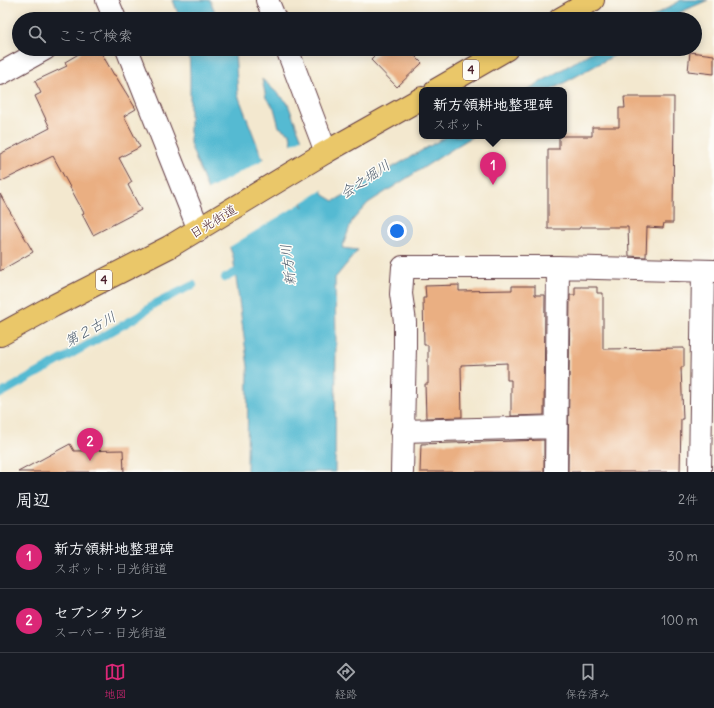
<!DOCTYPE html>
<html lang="ja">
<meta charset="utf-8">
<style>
:root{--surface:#171b24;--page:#20242c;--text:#f1f3f6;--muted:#9ea1a6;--line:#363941;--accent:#db2777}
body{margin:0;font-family:Delius,"Klee One",sans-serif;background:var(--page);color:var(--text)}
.you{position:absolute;left:397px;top:231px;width:14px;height:14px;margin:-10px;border:3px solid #fff;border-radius:50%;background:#1a73e8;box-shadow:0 0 0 6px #1a73e833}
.badge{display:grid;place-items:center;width:26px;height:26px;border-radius:50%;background:var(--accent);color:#fff;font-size:13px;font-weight:700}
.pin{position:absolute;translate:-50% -33px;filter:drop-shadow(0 1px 2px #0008)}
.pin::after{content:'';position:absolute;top:21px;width:14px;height:12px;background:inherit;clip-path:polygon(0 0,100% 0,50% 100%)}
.popup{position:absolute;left:419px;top:87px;width:148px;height:52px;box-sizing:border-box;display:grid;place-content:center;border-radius:8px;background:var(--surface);filter:drop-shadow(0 1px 3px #0005);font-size:13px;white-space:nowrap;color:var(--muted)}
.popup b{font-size:15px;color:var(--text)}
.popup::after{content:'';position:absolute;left:50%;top:100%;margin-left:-8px;border:8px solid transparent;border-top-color:var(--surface)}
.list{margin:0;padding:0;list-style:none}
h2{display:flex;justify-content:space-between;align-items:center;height:52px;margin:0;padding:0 16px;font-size:17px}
h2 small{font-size:13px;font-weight:400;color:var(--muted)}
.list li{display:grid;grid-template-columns:26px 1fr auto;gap:12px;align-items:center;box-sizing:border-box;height:64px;padding:0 16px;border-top:1px solid var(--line)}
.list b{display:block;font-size:15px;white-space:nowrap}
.list p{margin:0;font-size:13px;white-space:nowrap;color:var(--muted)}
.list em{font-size:13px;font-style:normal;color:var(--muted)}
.icon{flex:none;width:22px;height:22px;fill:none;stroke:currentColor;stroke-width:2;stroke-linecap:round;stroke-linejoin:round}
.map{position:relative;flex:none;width:714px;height:472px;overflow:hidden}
.search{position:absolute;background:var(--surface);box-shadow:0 2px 10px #0003;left:12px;right:12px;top:12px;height:44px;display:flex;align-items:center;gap:10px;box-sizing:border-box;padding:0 14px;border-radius:22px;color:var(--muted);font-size:15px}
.sheet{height:180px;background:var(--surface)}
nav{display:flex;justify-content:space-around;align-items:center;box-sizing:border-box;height:56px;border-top:1px solid var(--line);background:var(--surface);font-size:11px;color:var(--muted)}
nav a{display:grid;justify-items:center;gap:2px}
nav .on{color:var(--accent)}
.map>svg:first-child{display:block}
.water{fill:#54bad2;stroke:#4f6c7e}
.pier{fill:#f3e8cf}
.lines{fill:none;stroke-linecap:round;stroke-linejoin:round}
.stream{stroke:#54bad2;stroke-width:8}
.building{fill:#eaaf82}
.minor-casing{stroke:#633d44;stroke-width:24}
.highway-casing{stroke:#633d44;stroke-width:24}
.minor{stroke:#fff;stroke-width:22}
.highway{stroke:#eac769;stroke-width:22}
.labels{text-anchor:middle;stroke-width:3;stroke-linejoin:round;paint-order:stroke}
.shield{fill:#fdfcf7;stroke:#806168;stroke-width:1}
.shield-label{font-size:12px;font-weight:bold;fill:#4a1f2b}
.street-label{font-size:13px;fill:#4a1f2b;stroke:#fdfcf7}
.water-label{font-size:14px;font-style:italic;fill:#4e5d6e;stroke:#fdfcf7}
</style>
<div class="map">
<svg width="714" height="472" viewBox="0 0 714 472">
<rect width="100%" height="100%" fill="#fdfcf7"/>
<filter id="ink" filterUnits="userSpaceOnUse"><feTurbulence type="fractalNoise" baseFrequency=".025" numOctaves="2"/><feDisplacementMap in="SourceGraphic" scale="8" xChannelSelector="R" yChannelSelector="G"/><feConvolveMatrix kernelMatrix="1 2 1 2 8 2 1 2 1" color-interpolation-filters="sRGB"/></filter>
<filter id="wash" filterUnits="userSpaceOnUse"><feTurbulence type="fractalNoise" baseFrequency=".012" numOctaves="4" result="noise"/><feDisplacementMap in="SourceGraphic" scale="16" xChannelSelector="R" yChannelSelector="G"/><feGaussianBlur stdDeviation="0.9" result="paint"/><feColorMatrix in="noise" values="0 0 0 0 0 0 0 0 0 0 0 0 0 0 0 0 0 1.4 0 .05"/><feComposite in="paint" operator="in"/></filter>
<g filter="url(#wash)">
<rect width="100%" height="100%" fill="#f3e8cf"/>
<!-- water -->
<path class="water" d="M173,0h37l8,19h-38z
M681,0h27l-34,15 -6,4h-19z
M189,49h40l6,4 3,42 23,60 42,52 -13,-73 -11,-7 -5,-19 -8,-10 -4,-19 25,23 37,93 10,6 113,-65h26l-105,67 -16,18 -10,27 16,2 -23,28 1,64 -1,130h-88l1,-105 -15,-111 -43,-112v-69z
M597,49h29l-75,41h-24z"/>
<!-- pier -->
<path class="pier" d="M303,138l21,51 -96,59 -22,-57 60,-33 34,43 -10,-56z"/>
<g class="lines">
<!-- stream -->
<path class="stream" d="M225,278l19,-10
M0,394l139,-78 15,-12 39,-19"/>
</g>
<g id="blocks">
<!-- building -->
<path class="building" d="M87,49h12l15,26h1l21,34 -12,7 16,31 -21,11 13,24 -4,3 13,25 -48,25 -11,-21 2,-1 -31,-57 -53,26v-28l50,-26 -15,-32 6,-3 -6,-12 32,-15 -2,-4z
M382,49h26l14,14 -25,24 -26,-27z
M690,52l24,3v19l-26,-3z
M624,97h50l-1,126h-9l-1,5 -16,-1 -1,30 -17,-1 -1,-29h-48l-1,2h-31v-80h11v-13h33v-9h27v-19h6z
M0,194l33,58 -33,19z
M459,285v6l53,-1v-4h23v9h10l-1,120 -33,1v-36h-4v-17l-46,2 1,52 -36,1 -1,-34h3v-39h-4l-1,-47h3l-1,-12z
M575,287h22v6h6v56l81,-1v19h-3l2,52h-2l-1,53h-112l2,-177h5z
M544,440v32h-124l1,-28z
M70,444l4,7 49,-1 1,22h-106z"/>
</g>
</g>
<g filter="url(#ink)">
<use href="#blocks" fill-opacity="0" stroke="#633d44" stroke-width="1"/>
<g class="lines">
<!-- minor casing -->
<g class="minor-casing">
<path id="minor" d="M107,0l8,19
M267,0l8,19
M127,49l72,181
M287,49l39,103
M0,74l45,-25
M402,431l154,-4
M402,472l3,-125v-25l-4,-28 2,-27h155l156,4
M556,472l2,-205
M700,472l3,-201"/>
</g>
<!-- highway casing -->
<g class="highway-casing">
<path id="highway" d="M560,19l33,-19
M436,90l71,-41
M0,335l53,-29 116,-59 157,-95 96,-54"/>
</g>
<!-- minor -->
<use href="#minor" class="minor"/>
<!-- highway -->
<use href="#highway" class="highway"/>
</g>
</g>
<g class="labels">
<!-- shield labels -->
<g class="shield">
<rect x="463" y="60" width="16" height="20" rx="3"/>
<rect x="96" y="270" width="16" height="20" rx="3"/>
</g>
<g class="shield-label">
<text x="471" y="74">4</text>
<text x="104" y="284">4</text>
</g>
<!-- street labels -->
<g class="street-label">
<text transform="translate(213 221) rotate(-31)" y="5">日光街道</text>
</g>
<!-- water labels -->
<g class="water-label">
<text transform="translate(365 179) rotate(-34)" y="5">会之堀川</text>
<text transform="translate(288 265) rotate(-97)" y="5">新方川</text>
<text transform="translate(90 329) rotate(-29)" y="5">第２古川</text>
</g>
</g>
</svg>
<div class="you"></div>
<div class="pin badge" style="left:493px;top:185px">1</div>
<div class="popup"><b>新方領耕地整理碑</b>スポット</div>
<div class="pin badge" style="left:90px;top:461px">2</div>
<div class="search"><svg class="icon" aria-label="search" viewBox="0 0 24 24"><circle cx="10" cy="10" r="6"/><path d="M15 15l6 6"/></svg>ここで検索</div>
</div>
<section class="sheet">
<h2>周辺<small>2件</small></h2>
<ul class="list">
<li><span class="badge">1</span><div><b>新方領耕地整理碑</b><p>スポット · 日光街道</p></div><em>30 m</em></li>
<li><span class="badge">2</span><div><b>セブンタウン</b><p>スーパー · 日光街道</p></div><em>100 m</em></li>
</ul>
</section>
<nav>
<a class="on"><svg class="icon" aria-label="map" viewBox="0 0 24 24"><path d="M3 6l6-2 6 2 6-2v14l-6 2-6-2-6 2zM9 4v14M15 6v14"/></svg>地図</a>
<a><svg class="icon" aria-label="directions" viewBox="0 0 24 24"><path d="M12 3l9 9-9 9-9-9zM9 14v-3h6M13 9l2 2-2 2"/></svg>経路</a>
<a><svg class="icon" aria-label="saved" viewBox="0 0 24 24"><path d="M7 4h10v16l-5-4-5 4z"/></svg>保存済み</a>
</nav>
